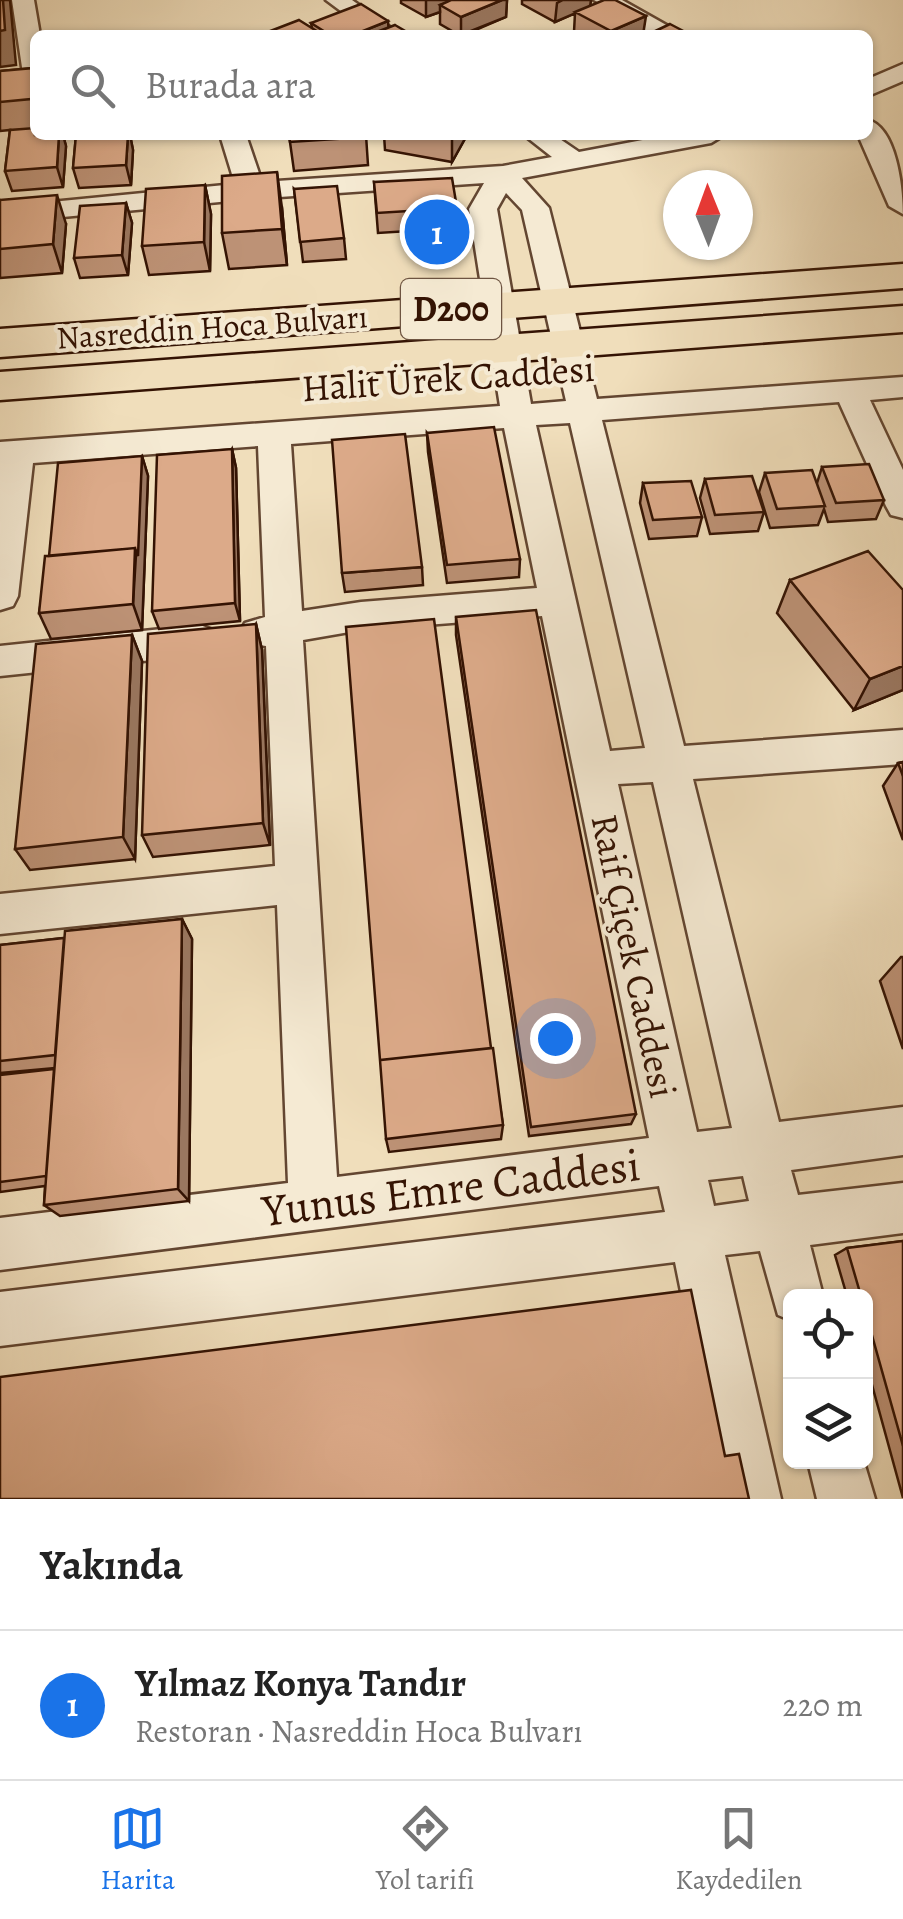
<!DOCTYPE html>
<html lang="tr">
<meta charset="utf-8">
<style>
:root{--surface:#fff;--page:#f2f2f2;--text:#222;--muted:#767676;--line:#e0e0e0;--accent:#1a73e8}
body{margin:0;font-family:Alegreya,serif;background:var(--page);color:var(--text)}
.controls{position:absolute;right:30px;bottom:30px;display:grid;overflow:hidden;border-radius:15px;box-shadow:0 2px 8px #0004}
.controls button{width:90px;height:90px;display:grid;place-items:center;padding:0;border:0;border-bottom:2px solid var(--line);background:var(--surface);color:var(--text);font:50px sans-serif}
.compass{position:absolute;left:663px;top:170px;width:90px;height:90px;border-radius:50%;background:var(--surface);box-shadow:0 2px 8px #0004;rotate:359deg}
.you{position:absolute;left:555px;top:1038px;width:35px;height:35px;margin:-25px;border:8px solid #fff;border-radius:50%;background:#1a73e8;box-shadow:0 0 0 15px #1a73e833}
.badge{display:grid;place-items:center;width:65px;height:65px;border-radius:50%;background:var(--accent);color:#fff;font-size:32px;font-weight:700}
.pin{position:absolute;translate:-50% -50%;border:5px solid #fff;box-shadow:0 2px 10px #0006}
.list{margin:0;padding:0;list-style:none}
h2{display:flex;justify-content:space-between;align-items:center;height:130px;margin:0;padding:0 40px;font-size:42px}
h2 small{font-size:32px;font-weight:400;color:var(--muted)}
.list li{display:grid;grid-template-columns:65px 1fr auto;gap:30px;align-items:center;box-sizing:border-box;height:150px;padding:0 40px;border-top:2px solid var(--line)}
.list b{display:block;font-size:38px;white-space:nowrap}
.list p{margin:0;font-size:32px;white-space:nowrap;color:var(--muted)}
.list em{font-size:32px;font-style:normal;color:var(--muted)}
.icon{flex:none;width:55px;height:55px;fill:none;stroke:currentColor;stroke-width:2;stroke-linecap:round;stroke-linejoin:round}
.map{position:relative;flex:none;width:903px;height:1499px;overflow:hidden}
.search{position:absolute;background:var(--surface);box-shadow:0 2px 8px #0004;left:30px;right:30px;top:30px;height:110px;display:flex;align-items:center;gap:25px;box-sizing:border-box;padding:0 35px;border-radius:15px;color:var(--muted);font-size:38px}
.sheet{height:280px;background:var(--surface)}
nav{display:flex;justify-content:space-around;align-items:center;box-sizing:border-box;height:140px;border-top:2px solid var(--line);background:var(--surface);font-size:28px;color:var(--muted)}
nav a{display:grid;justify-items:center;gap:5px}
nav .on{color:var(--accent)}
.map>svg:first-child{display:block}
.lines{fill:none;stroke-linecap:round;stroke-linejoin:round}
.minor-casing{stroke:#634631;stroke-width:5}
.highway-casing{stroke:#341303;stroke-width:5}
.minor{fill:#f5ead3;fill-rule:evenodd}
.highway{fill:#f0debb;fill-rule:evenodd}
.wall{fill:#bd9276;stroke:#341303;stroke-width:2.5}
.shaded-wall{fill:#9a7760;stroke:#341303;stroke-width:2.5}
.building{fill:#dcaa89;stroke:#341303;stroke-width:2.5}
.labels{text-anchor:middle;stroke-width:8;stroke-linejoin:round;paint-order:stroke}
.far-street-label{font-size:32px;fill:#341303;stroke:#f5ead3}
.shield{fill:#f5ead3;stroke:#6e5441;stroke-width:2.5}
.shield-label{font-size:35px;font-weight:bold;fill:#341303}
.street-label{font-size:38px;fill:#341303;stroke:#f5ead3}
.near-street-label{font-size:45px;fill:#341303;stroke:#f5ead3}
</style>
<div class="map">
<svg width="903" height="1499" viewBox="0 0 903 1499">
<rect width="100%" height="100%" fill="#f0debb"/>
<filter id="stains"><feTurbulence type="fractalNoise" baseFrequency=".002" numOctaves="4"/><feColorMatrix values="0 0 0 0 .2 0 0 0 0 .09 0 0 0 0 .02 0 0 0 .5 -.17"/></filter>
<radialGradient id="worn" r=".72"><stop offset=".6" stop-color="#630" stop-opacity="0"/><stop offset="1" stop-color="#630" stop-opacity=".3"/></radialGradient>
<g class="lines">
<!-- minor casing -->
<g class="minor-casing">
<path id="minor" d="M12,0h22l6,35h-5v46l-12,-7z
M326,0h26l49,35h-28z
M594,0h28l62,35h-30z
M903,64v17l-35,15v-17z
M868,120c29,8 35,69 35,94l-14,-8 -31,-71h10z
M220,135h26l16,47 241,-16 49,-9 -28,-22h30l25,17 90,-17h55l-13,8 -189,35 27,30 48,191 306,-22v20l-33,3 33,70v48l-12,-3 -5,-9 -47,-104 -237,18 82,326 219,-16v34l-210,15 86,343 124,-15v48l-112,15 7,25 105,-12v50l-93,12 13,51h-33v24l-12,-5 -18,-64 -35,4 56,244h-58l-48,-237 -675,84v-54l665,-80 -6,-26 -659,84v-52l288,-35 -11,-278 -277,29v-40l275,-28 -9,-220 -21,-3 -6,-10 6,-10 20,-6 -7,-171 -225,17 -15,133 -5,10 -13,4v-168l500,-36 -31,-197 15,-26 -233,16 -251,24v-16l235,-23zM506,193l16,17 44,191 -35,3 -34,-195zM570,423l75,325 -35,3 -74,-326zM504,428l33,160 -176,14 -59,9 -11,-167zM542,616l107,522 -312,39 -34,-537 58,-10zM653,782l79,346 -35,4 -79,-348zM743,1176l6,25 -35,5 -6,-26z
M200,625l13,5 6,10 -6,10 -13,5 -200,21v-30z
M808,1462h56l11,37h-58z"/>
</g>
<!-- highway casing -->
<g class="highway-casing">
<path id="highway" d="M903,264v24l-903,69v-28z
M903,306v26l-903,68v-28z"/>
</g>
<!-- minor -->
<use href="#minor" class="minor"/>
<!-- highway -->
<use href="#highway" class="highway"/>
</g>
<!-- wall -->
<path class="wall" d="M401,0h106l-1,17 -42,18h-5l-19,-11v-12l-14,5 -25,-14z
M522,0h69l-1,6 53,29h-63l-6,-3 1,-19 -20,9 -33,-18z
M311,23l77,4 24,8h-152l52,-7z
M34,68l1,5v62h28l3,11 -3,41 -51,4 -7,-20 5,-41 -10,1v-60z
M76,135h54l3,15 -2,35 -52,3 -6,-20z
M289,135h77l2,30 -74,6z
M384,135h83l-15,27 -67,-12z
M374,182l83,26v20l-79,5z
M205,185l6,29 -1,57 -61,4 -7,-29z
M294,189l50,49 2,21 -43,3z
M0,200l66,24 -4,49 -62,5z
M126,203l6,20 -4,52 -48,3 -6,-20z
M282,208l5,57 -58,4 -7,-36z
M427,433l93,126 -1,18 -72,6 -19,-131z
M232,449l4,19 4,153 -81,8 -7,-18z
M142,456l6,20 -6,154 -91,9 -12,-26 10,-57z
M822,467l62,33 -8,19 -48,3 -4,-13 -6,16 -48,3 -11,-36 6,-19 52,10z
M705,479l59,33 -6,19 -48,3 -10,-36z
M643,483l59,34 -5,19 -48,3 -9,-36z
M422,567l1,18 -78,7 -3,-19z
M790,580l113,110 -49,20 -77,-97z
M456,617l180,497 -5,10 -102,12 -73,-501z
M256,624l6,26 8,195 -117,12 -11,-22z
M132,635l10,26 -7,198 -105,11 -15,-21z
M903,762v78l-20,-54 15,-23z
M182,919l10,20 -3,262 -129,15 -16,-11 1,-19 -45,6v-117l54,-6v-1l-54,5v-128l64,-7z
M901,957h2v92l-23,-68z
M491,1048l12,77 -2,14 -112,13 -3,-13z
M903,1241v257l-37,-135v-67h-19l-12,-41 12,-7z"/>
<!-- shaded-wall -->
<path class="shaded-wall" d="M3,0h7l6,65 -16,2v-36z
M426,0h43l-29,5v7l-14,5z
M502,0h5l-1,17 -45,18v-18z
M563,0h28l-1,7 -35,15 2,-19z
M646,16l-3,19h-32v-4z
M388,21l1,14h-36z
M34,68l1,5v38l-4,-12z
M59,135h4l3,11 -3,41 -6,-20z
M128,135h2l3,15 -2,35 -5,-20z
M452,135h15l-15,27z
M277,172l5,36 5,57 -5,-36z
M205,185l6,29 -1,57 -6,-29z
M57,195l9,29 -4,49 -9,-29z
M126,203l6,20 -4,52 -6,-20z
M232,449l4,19 4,153 -5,-18z
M142,456l6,20 -6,154 -9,-26z
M256,624l6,26 8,195 -7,-22z
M132,635l10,26 -7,198 -12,-22z
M903,666v24l-49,20 16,-31z
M182,919l10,20 -3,262 -11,-12z"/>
<!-- building -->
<path class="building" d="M0,0h3l2,30 -5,1z
M451,0h51l-41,17 -21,-12z
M604,0h11l31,16 -35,15 -36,-19z
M361,4l27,17 -35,14h-23l-19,-12z
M299,20l24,15h-63z
M670,24l21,11h-44z
M395,25l17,10h-43z
M34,68l-3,31 -31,3v-31z
M35,128v7h24l-2,32 -52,4 5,-41z
M76,135h52l-2,30 -53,3z
M289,135h77v2l-76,5z
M277,172l5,57 -60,4v-57z
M452,178l5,30 -80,5 -3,-31z
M205,185l-1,57 -62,4 4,-57z
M337,186l7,52 -44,4 -6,-53z
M57,195l-4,49 -53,5v-49z
M126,203l-4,52 -48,3 6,-52z
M494,427l26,132 -73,6 -20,-132z
M405,434l17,133 -80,6 -10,-133z
M232,449l3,154 -83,8 5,-156z
M142,456l-4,100 -3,-8 -86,8 9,-93z
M869,464l15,36 -48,3 -14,-36z
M812,470l13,36 -48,3 -12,-36z
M752,476l12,36 -49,3 -10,-36z
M691,481l11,36 -49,3 -10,-37z
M135,548l-2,56 -94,9 6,-57z
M868,551l35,39v76l-33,13 -80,-99z
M536,610l100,504 -105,13 -75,-510z
M434,619l57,429 -111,12 -34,-433z
M256,624l7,199 -121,12 6,-201z
M132,635l-9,202 -108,12 21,-205z
M903,762v14l-5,-13z
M182,919l-4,270 -134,16 21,-274z
M64,938l-9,117 -55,6v-116z
M493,1048l10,77 -117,14 -6,-79z
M54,1069l-8,107 -46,6v-107z
M903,1241v205l-37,-132v-18h-5l-14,-48z
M691,1290l34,166 14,-2 10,45h-749v-122z"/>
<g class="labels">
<!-- far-street labels -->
<g class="far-street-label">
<text transform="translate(212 327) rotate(-4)" y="11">Nasreddin Hoca Bulvarı</text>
</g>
<!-- shield labels -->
<rect class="shield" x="401" y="279" width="100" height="60" rx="8"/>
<g class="shield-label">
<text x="451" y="321">D200</text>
</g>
<!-- street labels -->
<g class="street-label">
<text transform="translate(448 378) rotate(-4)" y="13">Halit Ürek Caddesi</text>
<text transform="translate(634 956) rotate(78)" y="13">Raif Çiçek Caddesi</text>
</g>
<!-- near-street labels -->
<g class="near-street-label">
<text transform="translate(451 1187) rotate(-7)" y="16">Yunus Emre Caddesi</text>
</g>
</g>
<rect width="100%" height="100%" filter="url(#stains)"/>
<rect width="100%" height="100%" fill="url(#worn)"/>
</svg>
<div class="controls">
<button><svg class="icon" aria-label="locate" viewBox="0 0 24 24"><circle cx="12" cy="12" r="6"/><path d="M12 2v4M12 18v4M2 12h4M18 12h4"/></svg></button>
<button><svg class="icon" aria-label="layers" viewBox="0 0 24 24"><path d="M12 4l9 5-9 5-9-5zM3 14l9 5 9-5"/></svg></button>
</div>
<svg class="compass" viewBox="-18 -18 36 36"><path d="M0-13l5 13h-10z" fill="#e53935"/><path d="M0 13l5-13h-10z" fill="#767676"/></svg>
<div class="you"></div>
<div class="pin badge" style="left:437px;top:232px">1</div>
<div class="search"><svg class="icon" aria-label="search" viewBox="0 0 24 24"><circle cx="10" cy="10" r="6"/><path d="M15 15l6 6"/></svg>Burada ara</div>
</div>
<section class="sheet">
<h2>Yakında<small></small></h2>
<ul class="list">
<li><span class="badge">1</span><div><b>Yılmaz Konya Tandır</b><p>Restoran · Nasreddin Hoca Bulvarı</p></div><em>220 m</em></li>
</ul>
</section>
<nav>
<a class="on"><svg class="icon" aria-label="map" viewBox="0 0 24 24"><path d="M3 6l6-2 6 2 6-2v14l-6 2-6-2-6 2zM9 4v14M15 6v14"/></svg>Harita</a>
<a><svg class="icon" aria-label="directions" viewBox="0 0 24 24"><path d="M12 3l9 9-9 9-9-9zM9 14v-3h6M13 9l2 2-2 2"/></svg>Yol tarifi</a>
<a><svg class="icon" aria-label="saved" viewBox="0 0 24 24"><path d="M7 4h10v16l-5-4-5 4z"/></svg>Kaydedilen</a>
</nav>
